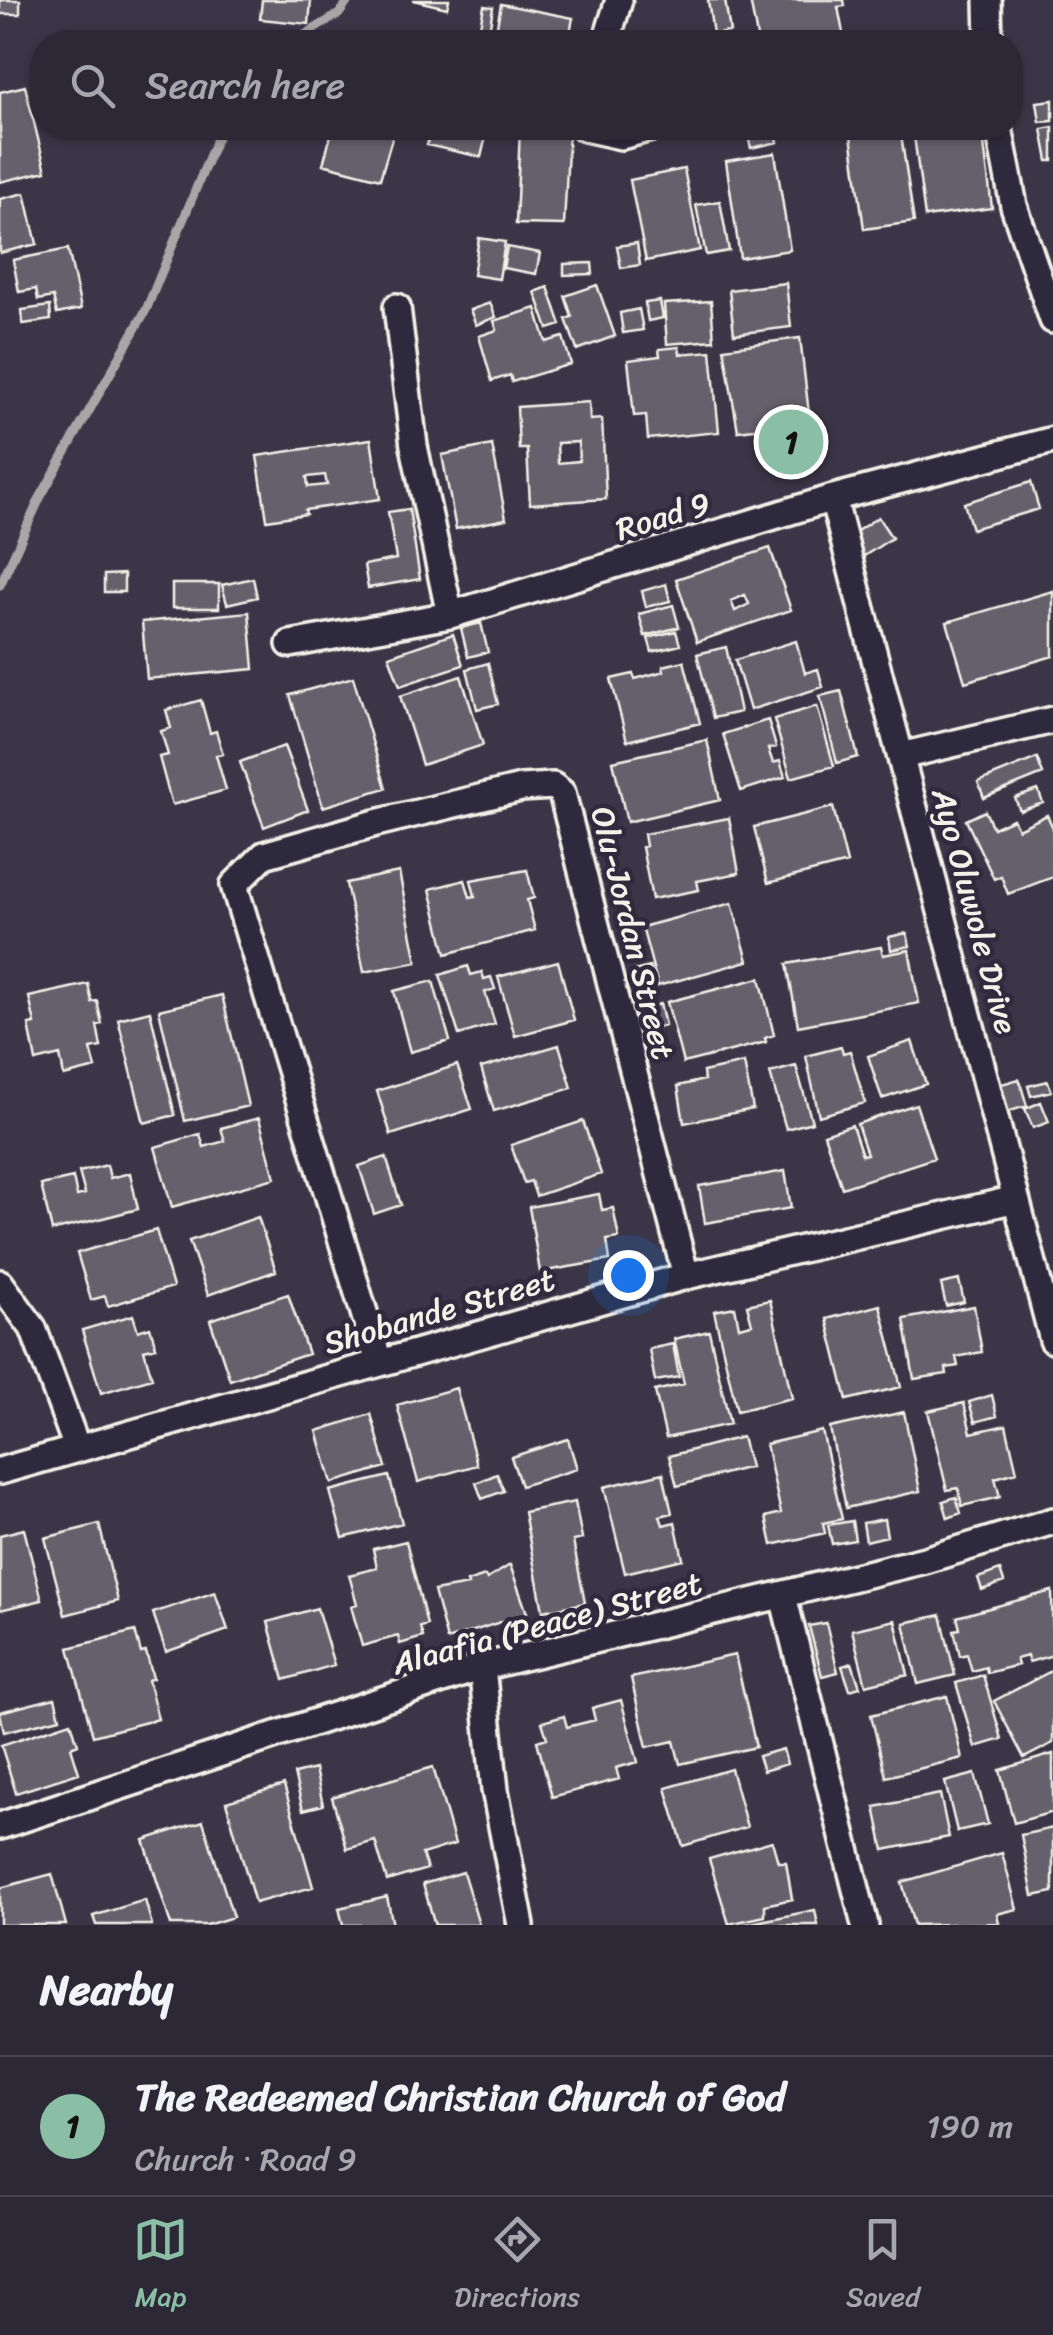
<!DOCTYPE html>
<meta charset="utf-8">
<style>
:root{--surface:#2c2835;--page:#383441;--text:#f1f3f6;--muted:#a6a6ad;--line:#484450;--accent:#8abfa5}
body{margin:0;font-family:Sriracha,sans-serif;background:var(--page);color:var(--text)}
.you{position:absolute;left:628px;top:1275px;width:35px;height:35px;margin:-25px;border:8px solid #fff;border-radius:50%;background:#1a73e8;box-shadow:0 0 0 15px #1a73e833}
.badge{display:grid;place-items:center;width:65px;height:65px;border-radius:50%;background:var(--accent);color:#111;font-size:32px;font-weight:700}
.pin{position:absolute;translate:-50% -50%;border:5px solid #fff;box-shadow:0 2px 10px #0006}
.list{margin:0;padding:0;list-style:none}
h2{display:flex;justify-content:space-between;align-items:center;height:130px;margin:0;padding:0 40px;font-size:42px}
h2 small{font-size:32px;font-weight:400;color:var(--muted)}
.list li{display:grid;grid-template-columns:65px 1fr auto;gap:30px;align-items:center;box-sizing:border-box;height:140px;padding:0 40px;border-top:2px solid var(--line)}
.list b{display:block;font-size:38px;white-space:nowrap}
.list p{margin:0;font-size:32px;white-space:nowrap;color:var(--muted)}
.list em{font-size:32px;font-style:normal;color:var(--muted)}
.icon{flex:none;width:55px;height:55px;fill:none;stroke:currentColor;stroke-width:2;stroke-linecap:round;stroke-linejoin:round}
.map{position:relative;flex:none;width:1053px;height:1925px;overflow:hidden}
.search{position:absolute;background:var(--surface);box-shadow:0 2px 8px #0004;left:30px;right:30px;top:30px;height:110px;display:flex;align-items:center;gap:25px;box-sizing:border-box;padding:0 35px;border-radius:40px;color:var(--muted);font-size:38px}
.sheet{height:270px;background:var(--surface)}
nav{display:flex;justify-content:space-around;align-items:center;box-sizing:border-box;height:140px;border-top:2px solid var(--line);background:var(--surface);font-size:28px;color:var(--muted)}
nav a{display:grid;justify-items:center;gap:5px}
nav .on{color:var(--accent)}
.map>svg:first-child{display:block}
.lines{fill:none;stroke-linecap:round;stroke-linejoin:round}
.stream{stroke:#aaa6a7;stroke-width:9}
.building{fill:#65616c;stroke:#f4f1e8;stroke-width:2.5;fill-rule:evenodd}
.minor-casing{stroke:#f4f1e8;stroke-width:32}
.minor{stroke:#2f2a3d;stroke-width:25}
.labels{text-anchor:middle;stroke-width:9;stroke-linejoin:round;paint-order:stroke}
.street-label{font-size:32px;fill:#f4f1e8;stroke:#2f2a3d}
</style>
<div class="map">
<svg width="1053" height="1925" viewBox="0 0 1053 1925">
<rect width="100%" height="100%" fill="#3b3647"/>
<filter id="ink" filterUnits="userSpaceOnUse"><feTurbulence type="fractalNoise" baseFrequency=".01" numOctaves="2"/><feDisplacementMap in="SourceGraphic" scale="20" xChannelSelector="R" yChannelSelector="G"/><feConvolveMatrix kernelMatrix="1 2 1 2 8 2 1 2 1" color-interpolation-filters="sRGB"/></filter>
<g filter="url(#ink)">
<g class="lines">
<!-- stream -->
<path class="stream" d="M293,42l46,-28 10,-14
M0,585l40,-87 106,-188 75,-182"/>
</g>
<!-- building -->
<path class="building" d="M0,0h20v14h-20z
M262,0h49l-2,24 -49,-5z
M413,0h36l-2,8z
M708,0h17l5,32 -17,2z
M750,0h94l1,6 -7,1 5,26 -33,7v2h-52z
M501,4l72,14 -5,24h-74z
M484,6l9,1 -5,31 -10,-2z
M25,86l21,85 -46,11v-90z
M1053,100v21l-13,1 -3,-20z
M1053,127v34h-5l-6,-32z
M333,128h62l-15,51 -57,-15z
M431,128h57l-7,29 -54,-12z
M520,128l49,2 -5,95 -48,-1z
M746,128h28l4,14 -27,6z
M850,128h50l14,94 -50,7z
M982,128l10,80 -67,9 -11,-81z
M775,153l15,97 -50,8 -14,-97z
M684,169l16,81 -54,11 -16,-81z
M25,193l12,51 -37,9v-54z
M720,201l9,50 -23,4 -10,-50z
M479,238l26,4 -6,37 -26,-4z
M637,243l3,22 -19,3 -4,-22z
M507,247l33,6 -4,21 -33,-6z
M68,249l13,60 -24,5 -4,-17 -15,3 -2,-11 -17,3 -6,-32z
M592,263l1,11 -29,1v-11z
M786,283l5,44 -57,7 -5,-44z
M597,285l18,51 -38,14 -11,-31 6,-2 -7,-21z
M548,287l13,38 -13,4 -13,-37z
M660,301l3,17 -15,3 -3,-18z
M711,301l3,39 -47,4 -3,-40z
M490,303l6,14 -20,8 -6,-15z
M50,306l1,14 -28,4 -1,-14z
M536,308l10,34 17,-5 8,27 -59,18 -2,-7 -18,6 -13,-45 18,-6 -3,-9z
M639,309l4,21 -20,3 -3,-20z
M800,338l10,84 -72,9 -14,-83z
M679,347l1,7 31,-3 8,81 -71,7 -2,-24 -12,1 -6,-56 32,-4 -1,-7z
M589,402l1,18 12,-1 4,80 -76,5 -3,-55h-8l-2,-42zM578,442l1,19 -21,2 -1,-20z
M371,439l9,60 -75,11 1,4 -39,6 -10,-64zM325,475l2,10 -19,2 -1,-10z
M492,445l14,74 -50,10 -14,-74z
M1031,482l8,27 -67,20 -8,-26z
M409,509l11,70 -52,9 -4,-23 32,-6 -8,-47z
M878,517l14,21 -28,18 -13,-21z
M770,548l21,62 -94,32 -21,-63zM745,595l4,9 -14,7 -4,-10z
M124,574v18h-20v-17z
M253,578l4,19 -30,7 -5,-19z
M172,584h47v24h-47z
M666,584l4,17 -24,6 -4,-16z
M1053,591v65l-88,26 -18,-60z
M673,605l6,22 -34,9 -6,-22z
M249,612l5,57 -107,10 -5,-57z
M481,623l7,29 -20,5 -7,-29z
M676,631l4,14 -28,7 -4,-14z
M453,634l10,31 -63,21 -11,-30z
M796,641l9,32 13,-4 5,18 -73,23 -15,-50z
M726,647l14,65 -27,6 -16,-64z
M684,661l16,62 -73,18 -16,-62 22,-5 2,5 29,-8 -1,-5z
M488,663l10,41 -21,5 -10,-40z
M461,676l22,69 -61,20 -22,-69z
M353,677l33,111 -63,19 -33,-112z
M841,691l17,66 -21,6 -17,-67z
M201,700l9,33 6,-2 7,23 -7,1 10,35 -54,15 -13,-48 9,-2 -7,-24 10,-3 -5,-18z
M817,706l17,60 -43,12 -17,-59z
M768,720l8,27 -8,2 5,14 7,-2 5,16 -44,14 -18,-57z
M707,740l13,60 -93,22 -14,-61z
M284,746l24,64 -44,17 -24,-65z
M1037,758l6,16 -59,24 -6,-16z
M1038,790l5,13 -23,8 -5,-13z
M833,807l14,56 -79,20 -14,-56z
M985,811l8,17 20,-9 5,10 29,-14 6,13v49l-45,17 -7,-18 -7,3 -28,-59z
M729,818l10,55 -42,8 2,9 -47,9 -10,-52 4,-1 -2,-12z
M527,870l7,28 -7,2 8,30 -89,24 -16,-65 35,-9 5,17 5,-1 -4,-16z
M399,872l18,90 -53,10 -18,-89z
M732,903l16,58 -90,25 -16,-59z
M907,933l3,13 -19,4 -2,-13z
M881,947l2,8 26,-5 10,53 -121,23 -11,-62z
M558,961l16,59 -59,16 -17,-59z
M468,966l3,9 11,-3 2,7 7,-2 4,12 -10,3 10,32 -36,11 -19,-60z
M650,967l3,18 -15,3 -4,-17z
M760,978l14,57 -9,3 1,4 -83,21 -16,-61z
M433,981l17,60 -40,11 -16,-61z
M88,984l4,18 5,-1 5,23 -5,1 4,22 -10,2 5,19 -32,8 -4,-21 -24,6 -7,-36 6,-1 -6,-27z
M222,995l26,111 -63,15 -26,-111z
M660,1004l5,21 -16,5 -6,-21z
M150,1011l25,104 -31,8 -26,-104z
M912,1041l14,43 -44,15 -14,-43z
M559,1045l13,43 -78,23 -13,-43z
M841,1047l2,6 7,-2 15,52 -46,13 -13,-60z
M744,1063l9,46 -69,14 -6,-37 26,-6 -1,-8z
M457,1065l15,44 -81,26 -14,-44z
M796,1066l16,56 -26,7 -16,-56z
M1019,1079l8,27 -20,6 -9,-27z
M1048,1081l3,10 -20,5 -3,-10z
M1041,1102l8,20 -16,6 -8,-19z
M916,1104l18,54 -92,30 -18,-54 28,-9 10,30 5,-1 -10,-30z
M259,1118l16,60 -103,29 -17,-60 45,-13 4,13 21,-6 -4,-13z
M583,1121l18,53 -65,22 -5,-15 -7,2 -13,-38z
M386,1157l15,48 -27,9 -15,-48z
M107,1165l3,13 20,-5 8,36 -86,22 -11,-46 32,-7 4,18 8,-2 -6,-22z
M785,1171l6,37 -86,15 -6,-37z
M599,1194l3,16 11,-2 6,30 -12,2 3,20 -70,12 -11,-65z
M258,1217l18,54 -68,24 -19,-54z
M156,1230l17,57 -65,19 -3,-10 -14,4 -14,-47z
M959,1280l5,22 -18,4 -5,-22z
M288,1294l20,60 -78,26 -20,-60z
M770,1300l22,98 -55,13 -23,-100 21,-4 4,20 13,-3 -5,-19z
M880,1305l21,82 -54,13 -20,-81z
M974,1306l8,46 -26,5 2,9 -12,2 1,6 -33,5 -10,-60z
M133,1315l5,16 12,-4 6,20 -12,3 8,28 -51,15 -19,-63z
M709,1331l21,93 -64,14 -11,-47 29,-7 -10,-45z
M673,1344l6,33 -24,4 -6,-32z
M456,1388l21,77 -59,17 -21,-77z
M992,1395l5,21 -22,6 -6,-20z
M964,1403l7,30 35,-8 11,47 -22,6 5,19 -38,9 -4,-18 -11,2 -19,-79z
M904,1412l16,79 -74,17 -16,-80z
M371,1414l15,53 -54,16 -15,-52z
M822,1431l20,88 -19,4 2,10 -53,12 -6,-28 15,-4 -15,-69z
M742,1437l8,30 -73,19 -8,-30z
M568,1439l9,30 -56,17 -10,-29z
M663,1473l9,40 -12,3 3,9 12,-3 8,37 -58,14 -21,-86z
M497,1474l7,17 -22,8 -6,-16z
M389,1476l13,47 -59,15 -13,-47z
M956,1497l5,16 -13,5 -5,-17z
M575,1502l7,37 -9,2 12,62 -42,8 -19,-99z
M884,1519l3,17 -21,5 -3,-18z
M852,1521l3,19 -23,4 -4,-19z
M99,1524l19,77 -53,14 -20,-77z
M24,1529l18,71 -42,10v-75z
M406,1541l21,84 -7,2 3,10 -23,7 -2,-8 -36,10 -11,-40 6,-2 -8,-29 28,-7 -4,-19z
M510,1565l17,48 -80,27 -13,-49 34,-6 -1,-3 18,-6 2,3z
M1000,1570l4,12 -22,8 -4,-12z
M1052,1591l1,64 -24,7 -2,-6 -11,3 2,6 -31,8 -1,-6 -14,4 -5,-17 -7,2 -6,-26 6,-1 -3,-12z
M215,1592l13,38 -62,22 -13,-39z
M317,1608l17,57 -50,15 -16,-58z
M941,1615l14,60 -37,9 -14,-61z
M895,1620l13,55 -42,10 -14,-55z
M826,1623l12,49 -16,4 -13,-50z
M135,1631l6,22 5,-1 7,26 -5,2 10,39 -65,17 -24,-88z
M735,1655l21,92 -76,17 -6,-23 -27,6 -16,-69z
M852,1663l8,24 -10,3 -8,-24z
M1053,1670v73l-29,15 -30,-57z
M983,1675l19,64 -27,8 -19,-64z
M947,1696l15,62 -76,19 -15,-62z
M55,1698l5,20 -56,14 -4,-20z
M621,1700l17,62 -22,6 3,11 -67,18 -15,-56 10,-3 -5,-16 22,-6 3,11 28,-7 -3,-12z
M71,1722l7,22 -7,3 8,26 -63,20 -15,-48z
M783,1749l4,15 -24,7 -5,-15z
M1053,1754v58l-39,11 -14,-53z
M433,1767l22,77 -33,10 5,15 -40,12 -12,-40 -28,8 -15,-52z
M315,1769l8,36 -20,5 -9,-36z
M731,1769l16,58 -64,19 -17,-58z
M975,1774l13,50 -31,7 -12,-49z
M284,1785l29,102 -58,16 -29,-101z
M940,1794l9,43 -65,13 -9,-43z
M203,1821l30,96 -26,8h-36l-27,-85z
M1053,1828v64l-20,4 -12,-61z
M772,1841l6,21h8l6,37 -27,6v11l-36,8 -20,-65z
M1002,1853l15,56 -20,5 2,9 -85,2 -12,-43z
M463,1872l16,53h-44l-12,-41z
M52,1874l14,51h-66v-37z
M387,1897l6,28h-50l-4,-17z
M145,1900l7,25h-56l-3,-9z
M815,1910l3,15h-77z"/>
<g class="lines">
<!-- minor casing -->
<g class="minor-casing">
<path id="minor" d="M988,0l1,42
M606,42l13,-42
M585,128l36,8 30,-8
M999,128l15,78 39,114
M397,307l17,139 36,169
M833,498l220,842
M290,644l160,-29 383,-117 220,-58
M901,756l152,-36
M0,1283l33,45 44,120
M379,1362l-145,-477 30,-30 112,-32 145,-35 32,-2 9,7 124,483
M0,1471l686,-195 330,-77
M783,1596l82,329
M482,1667l13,123 26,135
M0,1826l482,-159 443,-107 128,-39"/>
</g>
<!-- minor -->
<use href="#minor" class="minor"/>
</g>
</g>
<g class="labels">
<!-- street labels -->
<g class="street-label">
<text transform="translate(663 516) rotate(-17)" y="11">Road 9</text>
<text transform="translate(975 911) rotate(75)" y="11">Ayo Oluwole Drive</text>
<text transform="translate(633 933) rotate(76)" y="11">Olu-Jordan Street</text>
<text transform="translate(439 1311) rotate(-16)" y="11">Shobande Street</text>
<text transform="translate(547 1623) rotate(-15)" y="11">Alaafia (Peace) Street</text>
</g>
</g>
</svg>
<div class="you"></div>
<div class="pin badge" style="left:791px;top:442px">1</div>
<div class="search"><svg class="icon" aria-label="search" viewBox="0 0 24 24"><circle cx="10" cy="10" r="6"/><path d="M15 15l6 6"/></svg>Search here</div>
</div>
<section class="sheet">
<h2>Nearby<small></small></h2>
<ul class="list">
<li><span class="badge">1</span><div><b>The Redeemed Christian Church of God</b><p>Church · Road 9</p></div><em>190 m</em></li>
</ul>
</section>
<nav>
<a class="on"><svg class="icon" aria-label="map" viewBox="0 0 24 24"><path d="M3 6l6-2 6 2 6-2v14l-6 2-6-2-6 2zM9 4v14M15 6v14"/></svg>Map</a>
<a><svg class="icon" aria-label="directions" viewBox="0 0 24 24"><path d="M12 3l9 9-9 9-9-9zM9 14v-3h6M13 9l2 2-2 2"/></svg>Directions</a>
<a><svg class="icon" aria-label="saved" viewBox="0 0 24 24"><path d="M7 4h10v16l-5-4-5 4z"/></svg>Saved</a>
</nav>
